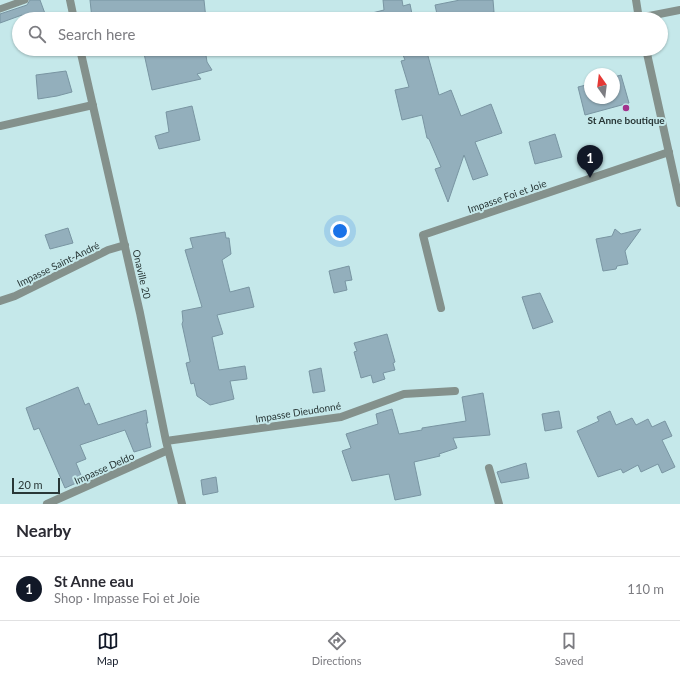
<!DOCTYPE html>
<meta charset="utf-8">
<style>
:root{--surface:#fff;--page:#f2f2f3;--text:#2b2b33;--muted:#7c7c81;--line:#e1e1e2;--accent:#111827}
body{margin:0;font-family:Lato,sans-serif;background:var(--page);color:var(--text)}
.compass{position:absolute;left:584px;top:68px;width:36px;height:36px;border-radius:50%;background:var(--surface);box-shadow:0 1px 3px #0004;rotate:346deg}
.scale{position:absolute;left:12px;bottom:10px;width:48px;box-sizing:border-box;padding-left:4px;border:2px solid #293737;border-top:0;font-size:11px;line-height:14px;white-space:nowrap;color:#293737;-webkit-text-stroke:3px #c5e8ea;paint-order:stroke}
.you{position:absolute;left:340px;top:231px;width:14px;height:14px;margin:-10px;border:3px solid #fff;border-radius:50%;background:#1a73e8;box-shadow:0 0 0 6px #1a73e833}
.badge{display:grid;place-items:center;width:26px;height:26px;border-radius:50%;background:var(--accent);color:#fff;font-size:13px;font-weight:700}
.pin{position:absolute;translate:-50% -33px;filter:drop-shadow(0 1px 2px #0008)}
.pin::after{content:'';position:absolute;top:21px;width:14px;height:12px;background:inherit;clip-path:polygon(0 0,100% 0,50% 100%)}
.list{margin:0;padding:0;list-style:none}
h2{display:flex;justify-content:space-between;align-items:center;height:52px;margin:0;padding:0 16px;font-size:17px}
h2 small{font-size:13px;font-weight:400;color:var(--muted)}
.list li{display:grid;grid-template-columns:26px 1fr auto;gap:12px;align-items:center;box-sizing:border-box;height:64px;padding:0 16px;border-top:1px solid var(--line)}
.list b{display:block;font-size:15px;white-space:nowrap}
.list p{margin:0;font-size:13px;white-space:nowrap;color:var(--muted)}
.list em{font-size:13px;font-style:normal;color:var(--muted)}
.icon{flex:none;width:22px;height:22px;fill:none;stroke:currentColor;stroke-width:2;stroke-linecap:round;stroke-linejoin:round}
.map{position:relative;flex:none;width:680px;height:504px;overflow:hidden}
.search{position:absolute;background:var(--surface);box-shadow:0 1px 3px #0004;left:12px;right:12px;top:12px;height:44px;display:flex;align-items:center;gap:10px;box-sizing:border-box;padding:0 14px;border-radius:22px;color:var(--muted);font-size:15px}
.sheet{height:116px;background:var(--surface)}
nav{display:flex;justify-content:space-around;align-items:center;box-sizing:border-box;height:56px;border-top:1px solid var(--line);background:var(--surface);font-size:11px;color:var(--muted)}
nav a{display:grid;justify-items:center;gap:2px}
nav .on{color:var(--accent)}
.map>svg:first-child{display:block}
.building{fill:#93afbc;stroke:#7995a2}
.lines{fill:none;stroke-linecap:round;stroke-linejoin:round}
.service{stroke:#84918c;stroke-width:7}
.minor{stroke:#84918c;stroke-width:8}
.tertiary{stroke:#84918c;stroke-width:8}
.poi-dot{fill:#a3318c;stroke:#c5e8ea;stroke-width:1.5}
.labels{text-anchor:middle;stroke-width:4;stroke-linejoin:round;paint-order:stroke}
.poi-label{font-size:10px;font-weight:bold;fill:#293737;stroke:#c5e8ea}
.street-label{font-size:10px;fill:#293737;stroke:#c5e8ea}
</style>
<div class="map">
<svg width="680" height="504" viewBox="0 0 680 504">
<rect width="100%" height="100%" fill="#c5e8ea"/>
<!-- building -->
<path class="building" d="M30,0h10l7,19h-24l-1,-4 -22,8v-9l27,-9z
M90,0h114l2,19h-114z
M383,0h19l1,6 7,-2 3,15h-45v-5l16,-4z
M460,0h33l1,12 -30,7h-26l-3,-14z
M143,49h62l2,13 5,8 -15,4 4,5 -49,11z
M422,49h4l13,46 12,-5 10,26 30,-12 11,29 -27,9 13,33 -15,5 -9,-25 -16,47 -13,-33 6,-2 -12,-28 -2,-1 -5,-23 -20,5 -7,-30 14,-3 -8,-26 4,-1 -2,-5z
M66,71l6,21 -15,4 -19,3 -2,-24z
M621,75l8,28 -44,12 -7,-28 12,-3v14h24v-21z
M192,106l8,34 -41,9 -4,-13 14,-4 -3,-20z
M555,134l7,23 -27,7 -6,-22z
M68,228l5,15 -23,6 -5,-14z
M615,229l6,5 20,-5 -16,22 3,13 -11,2 -1,3 -13,2 -7,-32 16,-3z
M225,232l1,6h3l2,16 -9,6 8,32 19,-5 5,20 -37,8 6,19 -11,3 7,33 26,-4 2,13 -17,2 4,18 -24,6 -13,-9 -3,-13 -3,1 -5,-21 4,-1v-1l-8,-37 1,-3 -1,-10 20,-4 -17,-57 8,-2 -3,-10z
M349,266l3,14 -7,1 2,9 -13,3 -5,-22z
M540,293l13,29 -20,7 -11,-32z
M387,334l8,28 -2,1 2,7 -12,3 2,6 -12,4 -2,-8 -10,3 -7,-26 3,-1 -3,-8z
M321,368l4,23 -12,2 -4,-22z
M78,387l7,18 4,-2 9,22 48,-15 2,13h-2l5,24 -17,5 -9,-22 -45,15 6,14 -10,4 7,17 -18,8 -26,-60 -5,2 -8,-22z
M483,393l7,42 -37,3 4,10 -18,6 1,2 -26,6 7,33 -26,5 -6,-26 -37,7 -10,-30 9,-3 -5,-14 32,-10 -2,-10 16,-5 7,25 23,-4v-2l44,-7 -4,-24z
M559,411l3,17 -17,3 -3,-17z
M610,411l6,14 16,-7 4,7 12,-6 4,8 13,-6 7,15 -10,4 13,27 -13,6 -4,-9 -17,8 -3,-7 -15,8 -2,-4 -23,8 -21,-46 22,-10 -2,-4z
M526,463l3,15 -28,5 -4,-11z
M216,477l2,15 -15,3 -2,-15z"/>
<g class="lines">
<!-- service -->
<path class="service" d="M0,9l25,-9"/>
<!-- minor -->
<path class="minor" d="M70,0l4,19
M639,18l41,-8
M80,49l60,264 26,128 16,63
M0,126l93,-21
M0,301l15,-5 93,-46 17,-5
M441,308l-18,-73 246,-83
M166,441l175,-24 63,-23 51,-3
M489,468l10,36
M47,504l121,-54"/>
<!-- tertiary -->
<path class="tertiary" d="M636,0l3,19
M646,49l34,154"/>
</g>
<!-- markers -->
<circle class="poi-dot" cx="626" cy="108" r="4"/>
<g class="labels">
<!-- poi labels -->
<g class="poi-label">
<text x="626" y="124">St Anne boutique</text>
</g>
<!-- street labels -->
<g class="street-label">
<text transform="translate(507 196) rotate(-19)" y="4">Impasse Foi et Joie</text>
<text transform="translate(58 264) rotate(-26)" y="4">Impasse Saint-André</text>
<text transform="translate(142 274) rotate(77)" y="4">Onaville 20</text>
<text transform="translate(298 412) rotate(-9)" y="4">Impasse Dieudonné</text>
<text transform="translate(104 468) rotate(-24)" y="4">Impasse Deldo</text>
</g>
</g>
</svg>
<svg class="compass" viewBox="-18 -18 36 36"><path d="M0-13l5 13h-10z" fill="#e53935"/><path d="M0 13l5-13h-10z" fill="#7c7c81"/></svg>
<div class="scale">20 m</div>
<div class="you"></div>
<div class="pin badge" style="left:590px;top:178px">1</div>
<div class="search"><svg class="icon" aria-label="search" viewBox="0 0 24 24"><circle cx="10" cy="10" r="6"/><path d="M15 15l6 6"/></svg>Search here</div>
</div>
<section class="sheet">
<h2>Nearby<small></small></h2>
<ul class="list">
<li><span class="badge">1</span><div><b>St Anne eau</b><p>Shop · Impasse Foi et Joie</p></div><em>110 m</em></li>
</ul>
</section>
<nav>
<a class="on"><svg class="icon" aria-label="map" viewBox="0 0 24 24"><path d="M3 6l6-2 6 2 6-2v14l-6 2-6-2-6 2zM9 4v14M15 6v14"/></svg>Map</a>
<a><svg class="icon" aria-label="directions" viewBox="0 0 24 24"><path d="M12 3l9 9-9 9-9-9zM9 14v-3h6M13 9l2 2-2 2"/></svg>Directions</a>
<a><svg class="icon" aria-label="saved" viewBox="0 0 24 24"><path d="M7 4h10v16l-5-4-5 4z"/></svg>Saved</a>
</nav>
